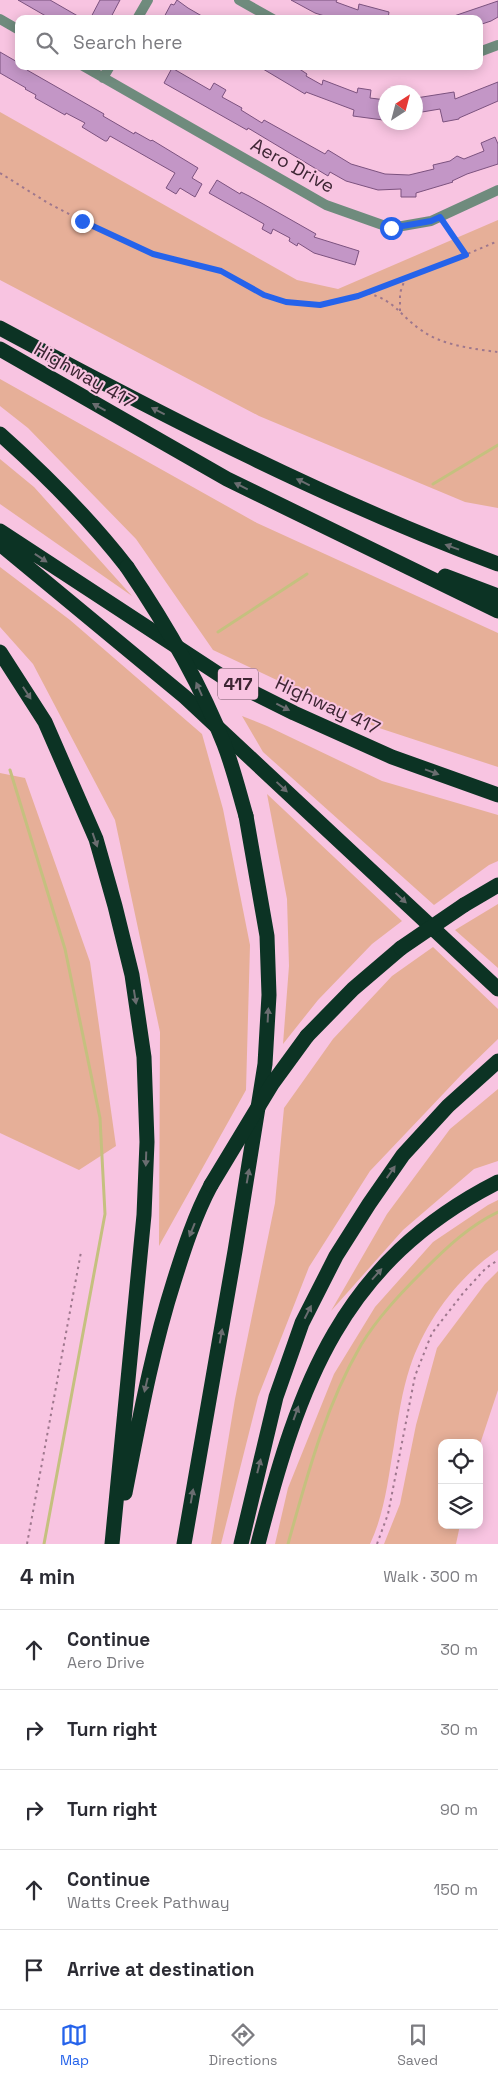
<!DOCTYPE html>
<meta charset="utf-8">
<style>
:root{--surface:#fff;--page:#f7f7f7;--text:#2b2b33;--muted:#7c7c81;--line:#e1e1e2;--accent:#2563eb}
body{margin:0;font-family:"Space Grotesk",sans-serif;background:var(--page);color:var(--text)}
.controls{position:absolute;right:15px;bottom:15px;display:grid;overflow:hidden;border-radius:10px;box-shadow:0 2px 12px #0003}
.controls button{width:45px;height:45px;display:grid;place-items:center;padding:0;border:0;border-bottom:1px solid var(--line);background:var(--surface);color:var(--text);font:25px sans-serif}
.compass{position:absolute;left:378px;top:85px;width:45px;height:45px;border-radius:50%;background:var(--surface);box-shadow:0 2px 12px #0003;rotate:36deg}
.stop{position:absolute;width:15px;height:15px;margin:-11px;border:4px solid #2563eb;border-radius:50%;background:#fff}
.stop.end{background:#2563eb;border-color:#fff;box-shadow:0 1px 5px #0008}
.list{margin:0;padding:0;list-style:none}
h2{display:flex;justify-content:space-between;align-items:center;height:65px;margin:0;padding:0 20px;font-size:21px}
h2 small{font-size:16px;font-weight:400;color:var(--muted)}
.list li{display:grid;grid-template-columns:32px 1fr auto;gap:15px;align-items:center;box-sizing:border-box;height:80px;padding:0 20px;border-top:1px solid var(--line)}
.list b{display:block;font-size:19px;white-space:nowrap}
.list p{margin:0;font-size:16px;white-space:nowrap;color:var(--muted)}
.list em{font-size:16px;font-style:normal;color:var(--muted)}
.icon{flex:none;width:28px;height:28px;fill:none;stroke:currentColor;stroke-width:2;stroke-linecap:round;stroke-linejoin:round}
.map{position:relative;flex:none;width:498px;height:1544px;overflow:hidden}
.search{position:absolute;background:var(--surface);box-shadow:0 2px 12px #0003;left:15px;right:15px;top:15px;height:55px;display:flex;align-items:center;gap:12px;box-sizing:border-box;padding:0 18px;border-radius:10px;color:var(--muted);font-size:19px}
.sheet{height:465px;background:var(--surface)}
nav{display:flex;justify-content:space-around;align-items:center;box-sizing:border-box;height:70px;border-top:1px solid var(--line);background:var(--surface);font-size:14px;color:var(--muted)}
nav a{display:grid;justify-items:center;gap:2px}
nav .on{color:var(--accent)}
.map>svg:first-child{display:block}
.green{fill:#e6af98}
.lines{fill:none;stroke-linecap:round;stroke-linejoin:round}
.stream{stroke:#c5c07f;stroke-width:3}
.building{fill:#c396c6;stroke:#7c527f}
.path{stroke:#9e778d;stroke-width:2;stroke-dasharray:2.5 4;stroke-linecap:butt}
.minor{stroke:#6f8b7d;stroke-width:10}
.motorway{stroke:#0c3324;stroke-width:15}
.motorway-bridge{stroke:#0c3324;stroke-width:15}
.oneway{fill:#6a6d70}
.route{stroke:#2563eb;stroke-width:6}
.labels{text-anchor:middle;stroke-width:4;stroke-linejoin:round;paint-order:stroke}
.shield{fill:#f8c4e1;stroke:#755567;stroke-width:1}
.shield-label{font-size:18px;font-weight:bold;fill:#3d2533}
.street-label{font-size:19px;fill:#3d2533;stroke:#f8c4e1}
</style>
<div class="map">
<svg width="498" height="1544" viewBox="0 0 498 1544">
<rect width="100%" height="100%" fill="#f8c4e1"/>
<!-- green -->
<path class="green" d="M0,112l297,168 41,9 160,-69v288l-33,-6 -206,-86 -259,-136z
M0,379l257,144 241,110v134l-122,-40 -163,-77 -77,-111 -108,-111 -28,-22z
M0,459l34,28 98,109 -132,-92z
M0,567l70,53 132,114 21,75 27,136 -4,145 -87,156 1,-214 -45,-212 -82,-156 -33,-37z
M242,716l25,10 115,55 116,34v46l-9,4 -55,40 -171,-153z
M0,773l25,5 65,184 26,184 -37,24 -79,-37z
M267,794l135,127 -30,23 -54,56 -35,44 6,-78 -2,-67z
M498,904v64l-43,-38z
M433,947l65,62v30l-35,34 -93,98 -61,96 -51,130 -37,147h-10l24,-145 40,-196 9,-95 49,-69 59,-63z
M498,1089v72l-24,8 -71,61 -72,81 56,-97 63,-85z
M498,1200v50c-40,27 -72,70 -88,117 -8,24 -12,52 -16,78 -6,34 -9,67 -24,99h-95l13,-56 46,-114 41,-67 58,-65 55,-37z
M498,1271v119l-19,57v-4h-37v82h18l-4,19h-72l16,-40 16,-79 21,-77 48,-64z"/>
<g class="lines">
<!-- stream -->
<path class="stream" d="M433,484l65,-39
M218,632l89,-58
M10,770l55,179 35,169 5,96 -61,330
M288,1544c19,-68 37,-137 73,-199 17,-28 40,-52 63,-75 22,-22 46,-45 74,-58"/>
</g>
<!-- building -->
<path class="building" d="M18,0h32l33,19h-32z
M100,0h20l-10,19h-20z
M177,0l11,8 19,11h-44l8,-15 3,1z
M291,0h46l-1,2 22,8 1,-6 30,8 -1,7h-54l-19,-6z
M498,1v16l-7,4 -12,4v-6h-28v-2z
M0,52l19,11v3h5l4,2 -1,2 77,44 -1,2 31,18 1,-2 16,9 1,-1 46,28 -6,10 10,6 -7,13 -15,-9 -4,6 -10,-6 9,-15 -65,-37 -3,5h-2l-23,-14 3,-4 -19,-10 -1,2 -30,-17 1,-3 -11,-6 1,-1 -26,-15z
M258,66h37l12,8 -1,2 16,9 1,-5 34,13 1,-5 13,2 -1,8 16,2 -3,20 -30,-4 1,-6 -48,-18 -1,2z
M172,68l38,22 4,-7 12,7 -4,7 20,11 -1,2 21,13 2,-3 61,34 3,-4 23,14 34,10 24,1 25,-6 -1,-4 17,-4 7,-5 7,3 20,-8 -3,-8 14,-6 3,7v20l-31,10 -15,7 1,1 -37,11v4h-15v-8l-23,1 -32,-9 -16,-9 -2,4 -80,-48 -1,2 -83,-47z
M498,82v19l-39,17v1l-16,3 -3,-13 -24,4v-15l38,-6 1,7z
M217,180l23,14 1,-2 8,4 67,38 -2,3 45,14 -4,14 -41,-12 -16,-10 -1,3 -8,-5 1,-3 -17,-9 -2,5 -9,-5 2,-5 -55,-31z"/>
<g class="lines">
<!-- path -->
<path class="path" d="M0,173l48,30 69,36 36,15 68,17 43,24 22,7 34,3 38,-9 81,-30 59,-25
M446,225l19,29
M368,293c29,9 30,21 53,37 20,15 52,19 77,22
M400,311v-18l5,-14
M27,1544l54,-292
M377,1544l11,-30 27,-138 17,-43 32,-41 22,-24 12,-8"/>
<!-- minor -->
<path class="minor" d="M239,0l34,19
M0,19l19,11
M137,19l11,-19
M479,52l19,-7
M83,66l243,139 65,23 40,-7 67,-31
M103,78l7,-12"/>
<!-- motorway -->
<path class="motorway" d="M0,328c162,87 326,172 498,236
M0,349l227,130 271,132
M0,434c46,41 89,84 127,133
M0,531l226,148 68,34 98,44 106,38
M0,544l185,153 313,292
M445,576l53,20
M0,652l45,70 51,117 19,67 17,69 12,82 3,85 -3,73 -32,329
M464,905l34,-20
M307,1036l46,-47 48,-41
M125,1493c14,-71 27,-143 49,-212 10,-32 21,-66 37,-96
M184,1544l51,-293 30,-187 4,-69 -2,-59 -21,-120
M241,1544l35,-147 26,-74 34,-67 33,-52 34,-49 45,-49 50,-45
M258,1544c41,-160 83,-282 240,-362"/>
<!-- motorway-bridge -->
<path class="motorway-bridge" d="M127,567c38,56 72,113 97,177 9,23 15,48 22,72
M401,948l63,-43
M211,1185l61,-101 35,-48"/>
</g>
<!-- one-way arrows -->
<defs><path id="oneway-solid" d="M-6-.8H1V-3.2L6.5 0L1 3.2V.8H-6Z" transform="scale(1.25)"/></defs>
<g class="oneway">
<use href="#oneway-solid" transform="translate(99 407) rotate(-151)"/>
<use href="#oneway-solid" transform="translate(158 411) rotate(-153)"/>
<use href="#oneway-solid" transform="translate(303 482) rotate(-154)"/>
<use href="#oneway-solid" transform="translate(241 486) rotate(-154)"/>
<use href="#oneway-solid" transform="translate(452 547) rotate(-160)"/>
<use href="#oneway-solid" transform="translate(41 558) rotate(34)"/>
<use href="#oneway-solid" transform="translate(199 689) rotate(-114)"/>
<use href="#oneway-solid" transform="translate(27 693) rotate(57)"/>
<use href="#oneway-solid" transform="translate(283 707) rotate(27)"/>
<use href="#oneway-solid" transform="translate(432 772) rotate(20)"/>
<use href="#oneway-solid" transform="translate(282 787) rotate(43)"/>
<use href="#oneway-solid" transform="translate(95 840) rotate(71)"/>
<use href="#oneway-solid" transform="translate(401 898) rotate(43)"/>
<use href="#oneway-solid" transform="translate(135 997) rotate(81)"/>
<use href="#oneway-solid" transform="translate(268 1015) rotate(-87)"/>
<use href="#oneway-solid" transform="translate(146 1159) rotate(92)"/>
<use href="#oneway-solid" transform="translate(391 1172) rotate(-55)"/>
<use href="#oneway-solid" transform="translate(248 1176) rotate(-80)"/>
<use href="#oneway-solid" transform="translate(192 1230) rotate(112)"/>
<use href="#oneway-solid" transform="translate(377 1274) rotate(-48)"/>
<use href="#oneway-solid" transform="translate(308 1312) rotate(-63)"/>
<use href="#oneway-solid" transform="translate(221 1336) rotate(-80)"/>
<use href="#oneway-solid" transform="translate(146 1385) rotate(103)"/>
<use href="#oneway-solid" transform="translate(296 1413) rotate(-70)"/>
<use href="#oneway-solid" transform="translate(259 1466) rotate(-76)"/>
<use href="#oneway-solid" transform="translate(192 1496) rotate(-80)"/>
</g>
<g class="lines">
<!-- route -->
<path class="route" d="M82,221l71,33 68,17 43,24 22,7 34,3 38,-9 108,-41 -26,-38 -9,4 -40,7"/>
</g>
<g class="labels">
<!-- shield labels -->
<rect class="shield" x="218" y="668.5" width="40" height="31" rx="4"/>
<g class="shield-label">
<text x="238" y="690">417</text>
</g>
<!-- street labels -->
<g class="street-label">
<text transform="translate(293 165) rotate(29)" y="7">Aero Drive</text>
<text transform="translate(85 375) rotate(30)" y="7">Highway 417</text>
<text transform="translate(328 705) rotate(25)" y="7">Highway 417</text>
</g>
</g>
</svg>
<div class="controls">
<button><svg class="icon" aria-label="locate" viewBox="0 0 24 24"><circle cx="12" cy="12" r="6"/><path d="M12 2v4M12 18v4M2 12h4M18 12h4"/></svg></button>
<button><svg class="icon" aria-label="layers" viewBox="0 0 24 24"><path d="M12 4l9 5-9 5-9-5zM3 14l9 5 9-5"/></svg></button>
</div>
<svg class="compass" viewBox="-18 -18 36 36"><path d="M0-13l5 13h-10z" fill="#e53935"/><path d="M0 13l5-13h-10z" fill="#7c7c81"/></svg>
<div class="stop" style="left:391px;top:228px"></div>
<div class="stop end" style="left:82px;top:221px"></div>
<div class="search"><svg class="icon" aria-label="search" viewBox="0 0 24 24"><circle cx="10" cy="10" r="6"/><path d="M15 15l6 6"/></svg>Search here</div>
</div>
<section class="sheet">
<h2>4 min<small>Walk · 300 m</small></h2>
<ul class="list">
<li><svg class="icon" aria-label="ahead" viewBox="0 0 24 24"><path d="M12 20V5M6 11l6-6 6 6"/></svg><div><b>Continue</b><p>Aero Drive</p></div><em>30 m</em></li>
<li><svg class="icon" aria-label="right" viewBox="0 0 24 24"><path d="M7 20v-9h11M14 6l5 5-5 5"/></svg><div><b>Turn right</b></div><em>30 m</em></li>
<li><svg class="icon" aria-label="right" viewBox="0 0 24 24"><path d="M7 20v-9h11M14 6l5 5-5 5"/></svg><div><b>Turn right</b></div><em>90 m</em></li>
<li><svg class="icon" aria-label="ahead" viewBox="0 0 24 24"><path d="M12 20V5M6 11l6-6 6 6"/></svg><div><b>Continue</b><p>Watts Creek Pathway</p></div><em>150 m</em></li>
<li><svg class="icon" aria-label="arrive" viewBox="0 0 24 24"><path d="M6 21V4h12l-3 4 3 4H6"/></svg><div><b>Arrive at destination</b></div></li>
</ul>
</section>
<nav>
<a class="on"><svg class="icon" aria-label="map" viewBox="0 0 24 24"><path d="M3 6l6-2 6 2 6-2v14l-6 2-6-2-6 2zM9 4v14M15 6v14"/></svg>Map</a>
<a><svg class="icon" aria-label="directions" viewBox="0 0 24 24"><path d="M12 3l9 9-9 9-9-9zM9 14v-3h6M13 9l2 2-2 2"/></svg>Directions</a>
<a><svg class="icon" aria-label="saved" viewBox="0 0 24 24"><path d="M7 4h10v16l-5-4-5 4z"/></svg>Saved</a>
</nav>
